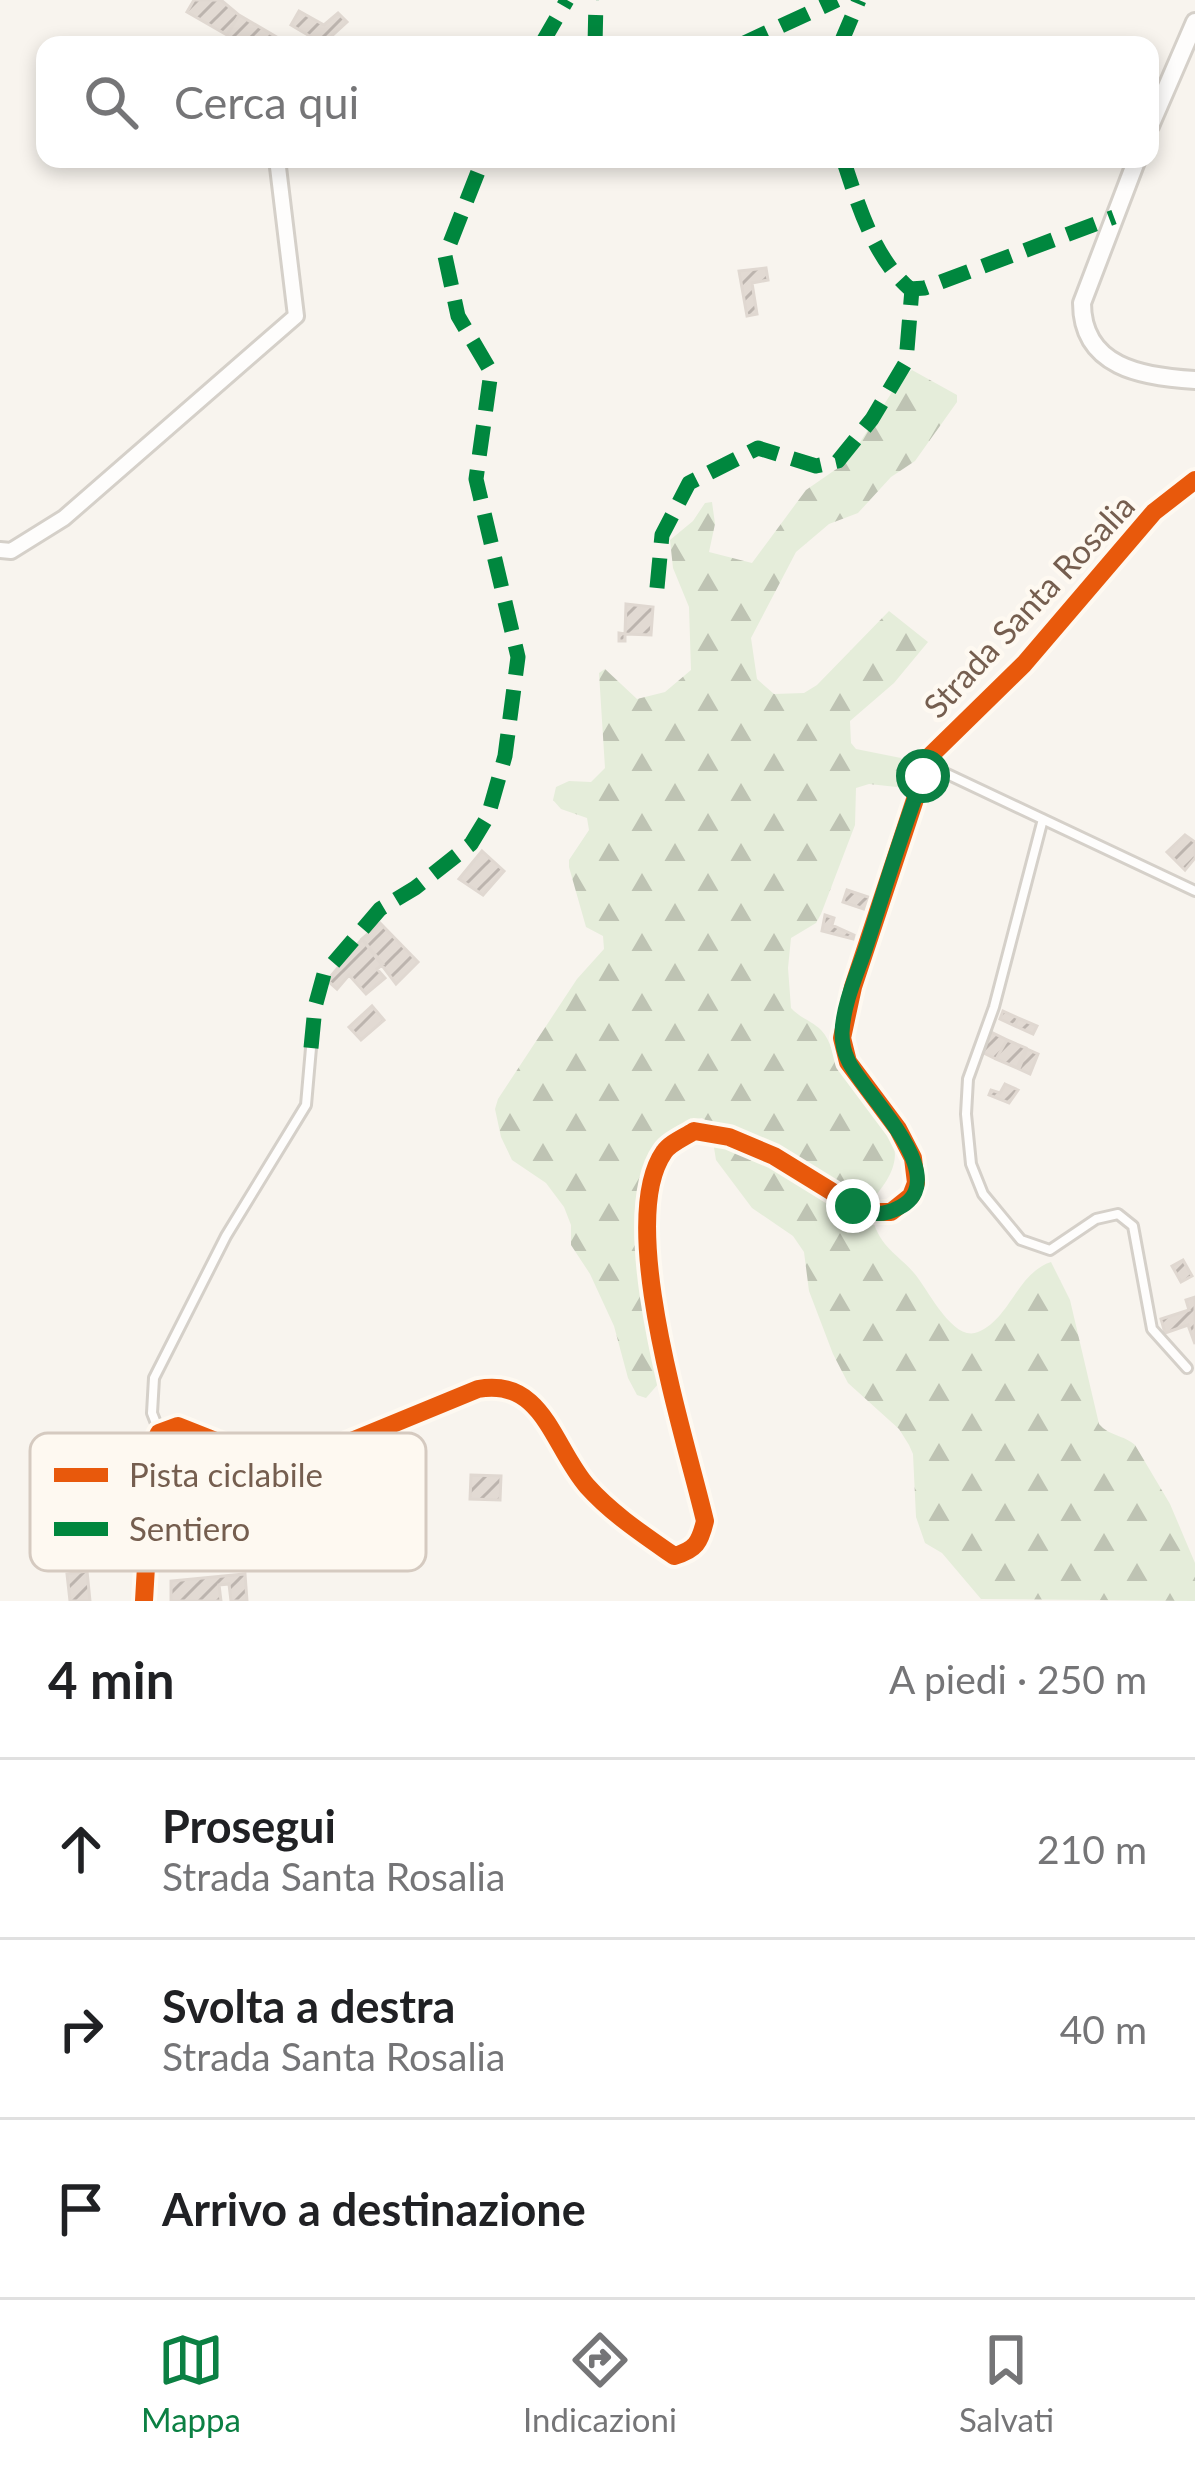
<!DOCTYPE html>
<html lang="it">
<meta charset="utf-8">
<style>
:root{--surface:#fff;--page:#f6f6f6;--text:#202124;--muted:#757577;--line:#e0e0e0;--accent:#0b8043}
body{margin:0;font-family:Lato,sans-serif;background:var(--page);color:var(--text)}
.stop{position:absolute;width:36px;height:36px;margin:-27px;border:9px solid #0b8043;border-radius:50%;background:#fff}
.stop.end{background:#0b8043;border-color:#fff;box-shadow:0 3px 12px #0008}
.list{margin:0;padding:0;list-style:none}
h2{display:flex;justify-content:space-between;align-items:center;height:156px;margin:0;padding:0 48px;font-size:51px}
h2 small{font-size:39px;font-weight:400;color:var(--muted)}
.list li{display:grid;grid-template-columns:78px 1fr auto;gap:36px;align-items:center;box-sizing:border-box;height:180px;padding:0 48px;border-top:3px solid var(--line)}
.list b{display:block;font-size:45px;white-space:nowrap}
.list p{margin:0;font-size:39px;white-space:nowrap;color:var(--muted)}
.list em{font-size:39px;font-style:normal;color:var(--muted)}
.icon{flex:none;width:66px;height:66px;fill:none;stroke:currentColor;stroke-width:2;stroke-linecap:round;stroke-linejoin:round}
.map{position:relative;flex:none;width:1195px;height:1601px;overflow:hidden}
.search{position:absolute;background:var(--surface);box-shadow:0 6px 18px #0003;left:36px;right:36px;top:36px;height:132px;display:flex;align-items:center;gap:30px;box-sizing:border-box;padding:0 42px;border-radius:24px;color:var(--muted);font-size:45px}
.sheet{height:696px;background:var(--surface)}
nav{display:flex;justify-content:space-around;align-items:center;box-sizing:border-box;height:168px;border-top:3px solid var(--line);background:var(--surface);font-size:33px;color:var(--muted)}
nav a{display:grid;justify-items:center;gap:6px}
nav .on{color:var(--accent)}
.map>svg:first-child{display:block}
.forest{fill:url(#forest-firs)}
.building{fill:url(#building-hatch);stroke:#e0d8d1;stroke-width:3}
.lines{fill:none;stroke-linecap:round;stroke-linejoin:round}
.service-casing{stroke:#d5d0c9;stroke-width:14}
.minor-casing{stroke:#d5d0c9;stroke-width:20}
.tertiary-casing{stroke:#d5d0c9;stroke-width:22}
.service{stroke:#fefdfc;stroke-width:8}
.minor{stroke:#fefdfc;stroke-width:14}
.tertiary{stroke:#fefdfc;stroke-width:16}
.quiet{stroke:#00873e;stroke-width:15;stroke-dasharray:30 15;stroke-linecap:butt}
.cycleway-casing{stroke:#fef9f1;stroke-width:26}
.cycleway{stroke:#e8590c;stroke-width:18}
.route{stroke:#0b8043;stroke-width:15}
.labels{text-anchor:middle;stroke-width:9;stroke-linejoin:round;paint-order:stroke}
.street-label{font-size:33px;fill:#755e4f;stroke:#fef9f1}
.key{fill:#fef9f1;stroke:#d5cac0;stroke-width:3}
.key-label{font-size:33px;fill:#755e4f}
</style>
<div class="map">
<svg width="1195" height="1601" viewBox="0 0 1195 1601">
<defs>
<pattern id="forest-firs" width="22" height="20" patternUnits="userSpaceOnUse" patternTransform="scale(3)"><rect width="22" height="20" fill="#e5edda"/><path d="M5 1l3.5 6h-7zM16 11l3.5 6h-7z" fill="#bec3b3"/></pattern>
<pattern id="building-hatch" width="6" height="6" patternUnits="userSpaceOnUse" patternTransform="scale(3)"><rect width="6" height="6" fill="#e2dad3"/><path d="M-1 1l2-2M0 6l6-6M5 7l2-2" fill="none" stroke="#bcb4ae"/></pattern>
</defs>
<rect width="100%" height="100%" fill="#f8f4ee"/>
<!-- forest -->
<path class="forest" d="M912,370l45,25v7l-42,59 -24,16 -33,36 -29,11 -33,28 -45,86 6,41 17,15 30,-1 13,-8 72,-74 39,31 -34,41 -44,38 1,22 5,6 45,9 8,12 -12,17 -28,-3 -13,4 -1,37 -34,89 -5,9 -25,15 -3,30 3,40c9,10 21,13 30,22 11,11 12,29 20,42 32,51 88,69 26,133 5,12 8,25 15,35 8,12 22,21 32,33 14,16 39,70 64,59 32,-13 39,-59 73,-70l19,38 29,124c10,12 25,11 36,21l35,59 25,59v38l-214,-2 -39,-46 -17,-10 -9,-26 -3,-63 -4,-9 -10,-16 -51,-46 -15,-29 -24,-63 -5,-39 -11,-16 -41,-28 -36,-48 -6,-37 -8,-5c-19,2 -26,10 -39,22 -55,53 -16,176 -4,243l-13,15 -9,-3 -9,-17 -14,-52 -24,-52 -19,-29v-20l-7,-18 -18,-24 -34,-23 -11,-23 -6,-28 3,-10 79,-120 27,-30 -1,-13 -17,-9 -17,-60v-7l20,-30 -2,-12 -26,-9 -8,-9 3,-13 13,-6 22,1 14,-14 -6,-95 6,-4 32,30 28,-7 26,-22 -2,-63 -16,-39 -3,-28 23,-19 12,-18 7,-1 3,22 -6,28 43,11 54,-73 42,-29 53,-83z"/>
<!-- building -->
<path class="building" d="M194,0h27l18,15 -12,20 -40,-23z
M299,11l25,14 14,-12 9,9 -24,22 -32,-19z
M239,15l46,27 -1,3h-40l-17,-10z
M766,268l2,12 -16,3 5,31 -10,2 -8,-45z
M626,604l27,3 -2,28 -26,-1v7h-6v-8l6,1z
M1185,835l10,7v16l-10,12 -18,-18z
M482,851l22,20 -21,24 -24,-16z
M847,890l24,8 -4,12 -24,-8z
M825,915l9,3 -2,7 22,10 -1,4 -31,-8z
M380,923l38,39 -22,22 -34,-45z
M362,939l21,25 -6,5 8,9 -19,16 -17,-19 -12,14 -8,-7 2,-6z
M372,1006l12,14 -23,20 -12,-13z
M1003,1011l15,7 -3,8 -15,-7z
M1018,1018l19,8 -4,8 -18,-8z
M991,1032l16,8 -11,19 -14,-7z
M1007,1040l19,8 -9,20 -21,-9z
M1027,1049l11,5 -8,20 -11,-5z
M1005,1084l13,6 -9,13 -20,-8 2,-5 9,3z
M1183,1260l9,16 -11,6 -9,-16z
M1195,1297v47l-7,-19 -23,8 -4,-14 28,-9 -3,-10z
M471,1475l30,1 -1,24 -30,-1z
M87,1571l3,30h-20l-3,-27z
M245,1574l2,27h-16l-2,-17 -10,1 2,16h-50v-20z"/>
<g class="lines">
<!-- service casing -->
<g class="service-casing">
<path id="service" d="M928,765l267,126
M1043,819l-49,188 -26,72 -2,35 5,50 12,30 38,46 29,10 46,-31 22,-5 15,12 19,103 35,39
M159,1431l-7,-18 2,-35 72,-142 80,-131 5,-57"/>
</g>
<!-- minor casing -->
<g class="minor-casing">
<path id="minor" d="M0,550l11,1 53,-33 232,-202 -19,-157"/>
</g>
<!-- tertiary casing -->
<g class="tertiary-casing">
<path id="tertiary" d="M1150,126l45,-104
M1137,159l-55,144c0,64 60,74 113,77
M144,1601l9,-155 6,-13 19,-7 93,37 39,-5 168,-69c65,-12 75,58 109,97 25,28 57,49 87,70 22,-6 26,-14 31,-35 -19,-82 -90,-299 -41,-369 6,-9 21,-15 30,-21l35,6 45,19 91,56h26l20,-16 5,-13 -3,-25 -15,-29 -50,-67 -6,-24 11,-51 76,-230 95,-93 130,-152 41,-32"/>
</g>
<!-- service -->
<use href="#service" class="service"/>
<!-- minor -->
<use href="#minor" class="minor"/>
<!-- tertiary -->
<use href="#tertiary" class="tertiary"/>
<!-- quiet -->
<path class="quiet" d="M541,45l26,-45
M595,45l1,-45
M740,45l97,-45
M840,45l19,-45
M843,159c15,45 30,98 67,130l15,-1 189,-71
M657,588l5,-53 27,-52 69,-35 58,18 22,-5 34,-42 34,-57 6,-73
M311,1048l4,-41 9,-33 56,-65 35,-21 56,-44 17,-28 17,-60 13,-99 -42,-178 15,-107 -33,-56 -13,-60 38,-97"/>
<!-- cycleway casing -->
<g class="cycleway-casing">
<path id="cycleway" d="M144,1601l9,-155 6,-13 19,-7 93,37 39,-5 168,-69c65,-12 75,58 109,97 25,28 57,49 87,70 22,-6 26,-14 31,-35 -19,-82 -90,-299 -41,-369 6,-9 21,-15 30,-21l35,6 45,19 91,56h26l20,-16 5,-13 -3,-25 -15,-29 -50,-67 -6,-24 11,-51 76,-230 95,-93 130,-152 41,-32"/>
</g>
<!-- cycleway -->
<use href="#cycleway" class="cycleway"/>
</g>
<g class="lines">
<!-- route -->
<path class="route" d="M853,1206c11,6 22,10 35,6 80,-24 -27,-120 -40,-152 -4,-8 -6,-19 -6,-27 1,-30 16,-61 25,-89 18,-56 35,-113 56,-168"/>
</g>
<g class="labels">
<!-- street labels -->
<g class="street-label">
<text transform="translate(1029 606) rotate(-47)" y="12">Strada Santa Rosalia</text>
</g>
</g>
<!-- legend -->
<rect x="30" y="1433" width="396" height="138" rx="18" class="key"/>
<rect x="54" y="1468" width="54" height="14" fill="#e8590c"/>
<rect x="54" y="1522" width="54" height="14" fill="#00873e"/>
<g class="key-label">
<text x="129" y="1487">Pista ciclabile</text>
<text x="129" y="1541">Sentiero</text>
</g>
</svg>
<div class="stop" style="left:923px;top:776px"></div>
<div class="stop end" style="left:853px;top:1206px"></div>
<div class="search"><svg class="icon" aria-label="search" viewBox="0 0 24 24"><circle cx="10" cy="10" r="6"/><path d="M15 15l6 6"/></svg>Cerca qui</div>
</div>
<section class="sheet">
<h2>4 min<small>A piedi · 250 m</small></h2>
<ul class="list">
<li><svg class="icon" aria-label="ahead" viewBox="0 0 24 24"><path d="M12 20V5M6 11l6-6 6 6"/></svg><div><b>Prosegui</b><p>Strada Santa Rosalia</p></div><em>210 m</em></li>
<li><svg class="icon" aria-label="right" viewBox="0 0 24 24"><path d="M7 20v-9h11M14 6l5 5-5 5"/></svg><div><b>Svolta a destra</b><p>Strada Santa Rosalia</p></div><em>40 m</em></li>
<li><svg class="icon" aria-label="arrive" viewBox="0 0 24 24"><path d="M6 21V4h12l-3 4 3 4H6"/></svg><div><b>Arrivo a destinazione</b></div></li>
</ul>
</section>
<nav>
<a class="on"><svg class="icon" aria-label="map" viewBox="0 0 24 24"><path d="M3 6l6-2 6 2 6-2v14l-6 2-6-2-6 2zM9 4v14M15 6v14"/></svg>Mappa</a>
<a><svg class="icon" aria-label="directions" viewBox="0 0 24 24"><path d="M12 3l9 9-9 9-9-9zM9 14v-3h6M13 9l2 2-2 2"/></svg>Indicazioni</a>
<a><svg class="icon" aria-label="saved" viewBox="0 0 24 24"><path d="M7 4h10v16l-5-4-5 4z"/></svg>Salvati</a>
</nav>
